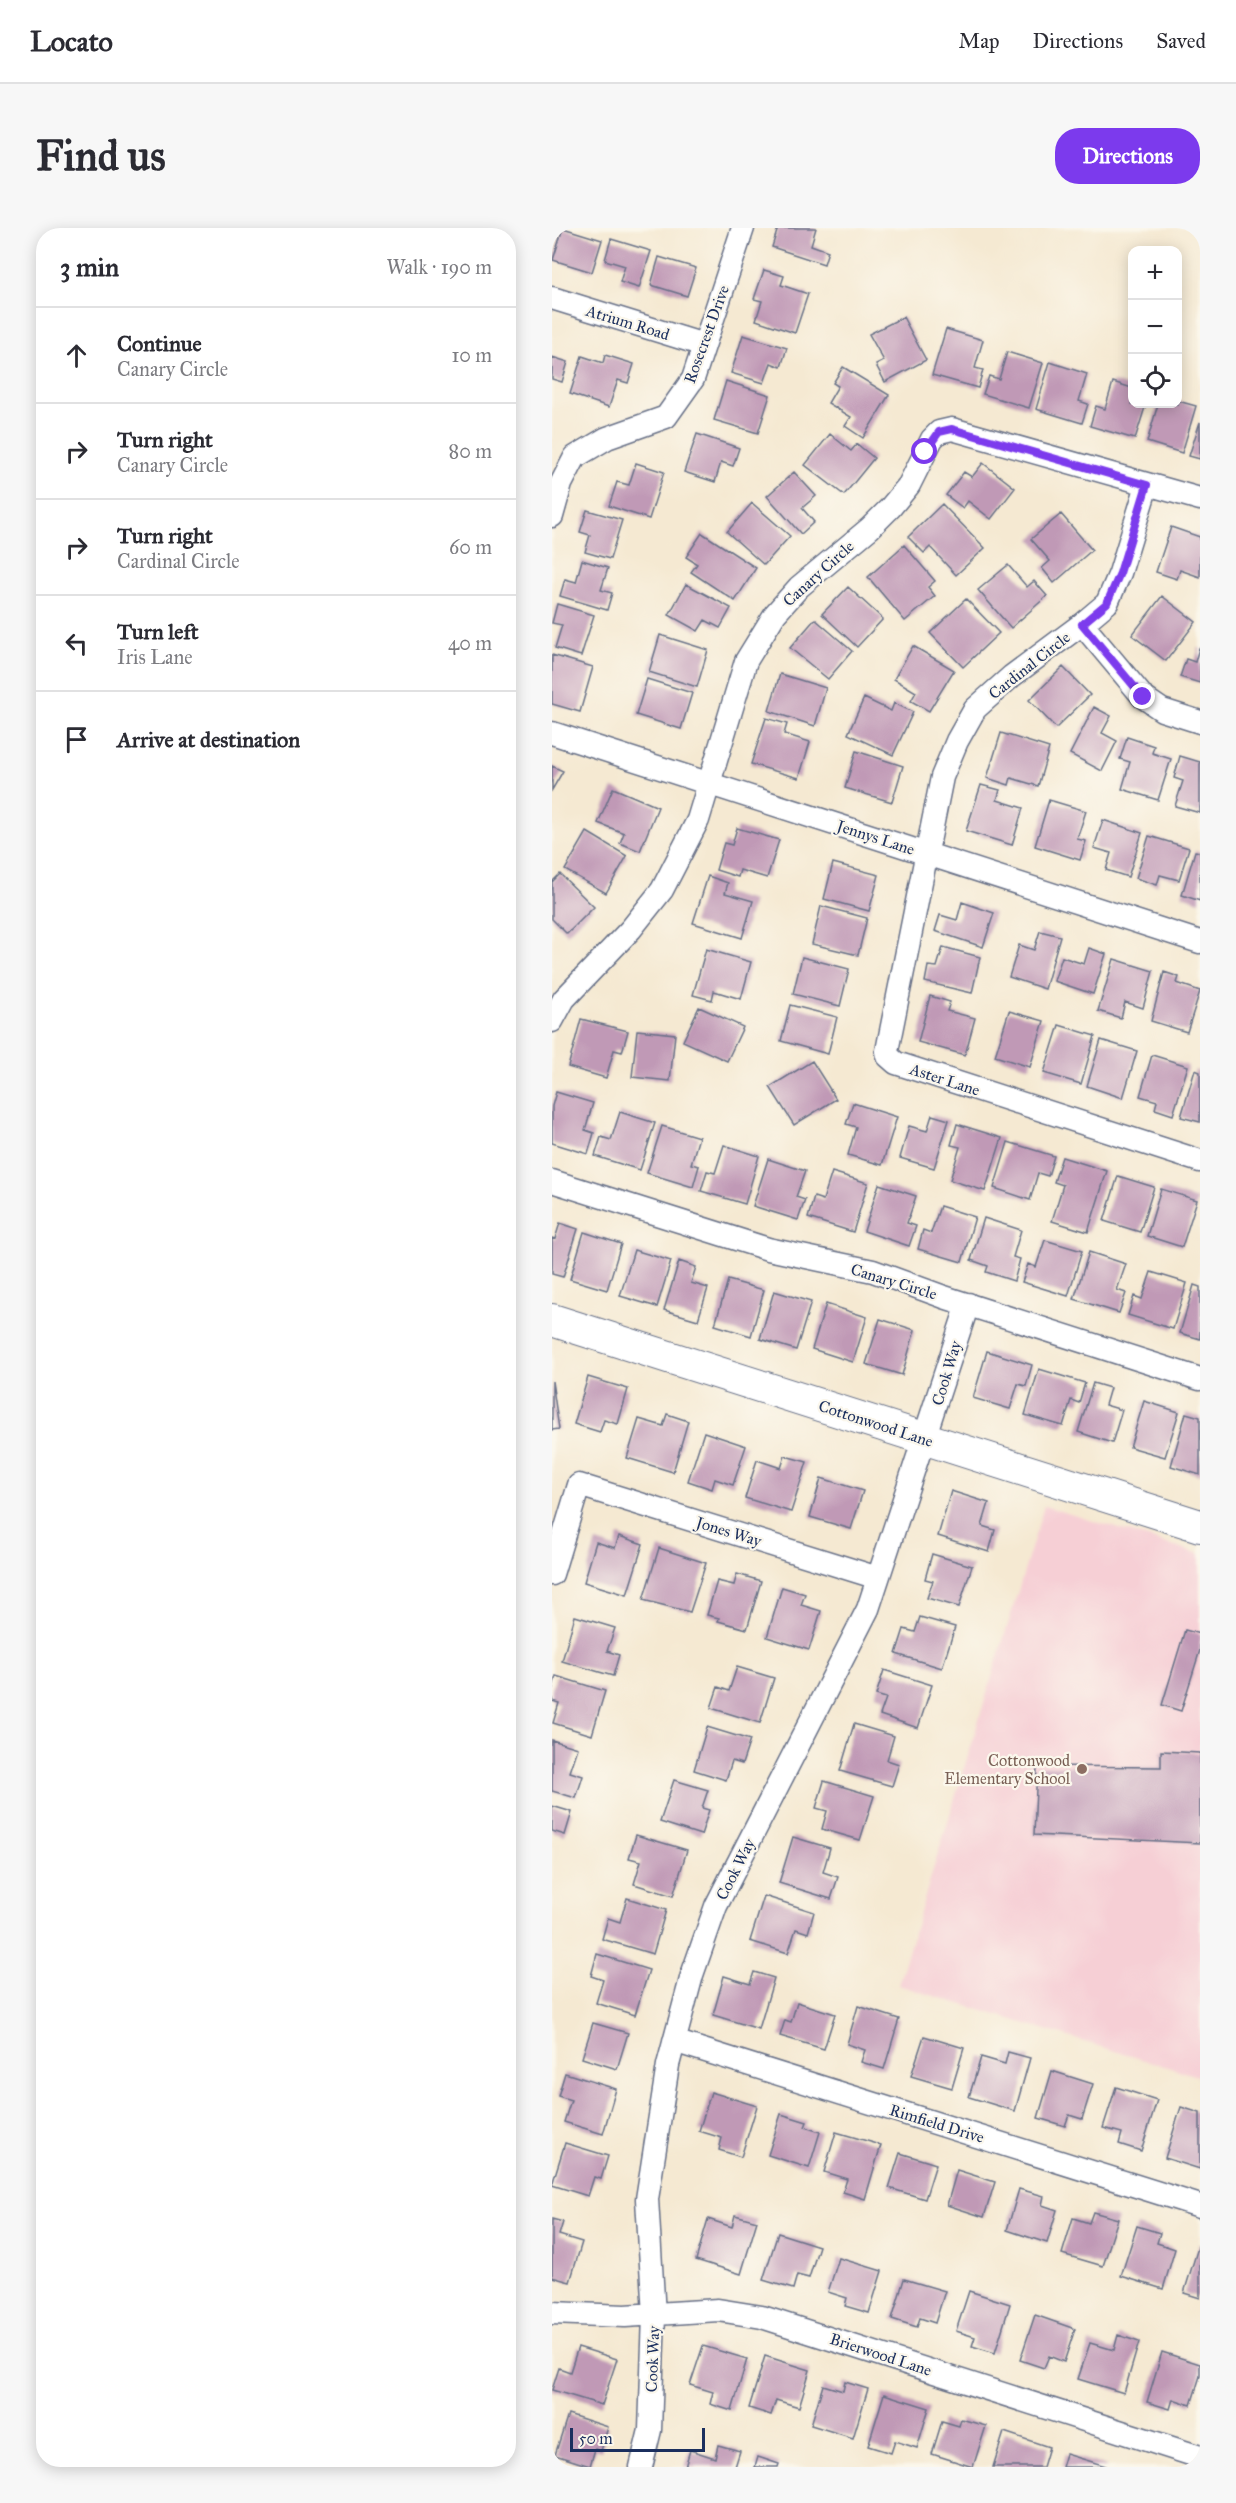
<!DOCTYPE html>
<meta charset="utf-8">
<style>
:root{--surface:#fff;--page:#f7f7f7;--text:#2b2b33;--muted:#7c7c81;--line:#e1e1e2;--accent:#7c3aed}
body{margin:0;font-family:"IM FELL Great Primer",serif;background:var(--page);color:var(--text)}
.controls{position:absolute;right:18px;top:18px;display:grid;overflow:hidden;border-radius:12px;box-shadow:0 3px 15px #0003}
.controls button{width:54px;height:54px;display:grid;place-items:center;padding:0;border:0;border-bottom:2px solid var(--line);background:var(--surface);color:var(--text);font:30px sans-serif}
.scale{position:absolute;left:18px;bottom:15px;width:135px;box-sizing:border-box;padding-left:6px;border:3px solid #1b2f5e;border-top:0;font-size:16px;line-height:21px;white-space:nowrap;color:#1b2f5e;-webkit-text-stroke:4px #fbf7ec;paint-order:stroke}
.stop{position:absolute;width:18px;height:18px;margin:-14px;border:4px solid #7c3aed;border-radius:50%;background:#fff}
.stop.end{background:#7c3aed;border-color:#fff;box-shadow:0 2px 6px #0008}
.list{margin:0;padding:0;list-style:none}
h2{display:flex;justify-content:space-between;align-items:center;height:78px;margin:0;padding:0 24px;font-size:26px}
h2 small{font-size:20px;font-weight:400;color:var(--muted)}
.list li{display:grid;grid-template-columns:39px 1fr auto;gap:18px;align-items:center;box-sizing:border-box;height:96px;padding:0 24px;border-top:2px solid var(--line)}
.list b{display:block;font-size:22px;white-space:nowrap}
.list p{margin:0;font-size:20px;white-space:nowrap;color:var(--muted)}
.list em{font-size:20px;font-style:normal;color:var(--muted)}
.icon{flex:none;width:33px;height:33px;fill:none;stroke:currentColor;stroke-width:2;stroke-linecap:round;stroke-linejoin:round}
.map{position:relative;flex:none;width:648px;height:2239px;overflow:hidden;border-radius:24px}
header{display:flex;align-items:center;gap:36px;box-sizing:border-box;height:84px;padding:0 30px;background:var(--surface);border-bottom:2px solid var(--line)}
header strong{font-size:28px}
nav{display:flex;gap:33px;margin-inline-start:auto;font-size:21px}
.intro{display:flex;align-items:center;justify-content:space-between;box-sizing:border-box;height:144px;padding:0 36px}
h1{margin:0;font-size:42px}
.button{padding:15px 27px;border-radius:24px;background:var(--accent);color:#fff;font-size:21px;font-weight:700}
main{display:flex;gap:36px;padding:0 36px}
aside{flex:1;background:var(--surface);border-radius:24px;box-shadow:0 3px 15px #0003}
.map>svg:first-child{display:block}
.built{fill:#f6cfd5}
.building{fill:#c099b6}
.lines{fill:none;stroke-linecap:round;stroke-linejoin:round}
.street-casing{stroke:#677087;stroke-width:25}
.secondary-casing{stroke:#677087;stroke-width:34}
.street{stroke:#fff;stroke-width:22}
.secondary{stroke:#fff;stroke-width:32}
.route{stroke:#7c3aed;stroke-width:8}
.education-dot{fill:#8d6e63;stroke:#fbf7ec;stroke-width:2}
.labels{text-anchor:middle;stroke-width:4.5;stroke-linejoin:round;paint-order:stroke}
.street-label{font-size:16px;fill:#1b2f5e;stroke:#fbf7ec}
.education-label{font-size:16px;fill:#785e54;stroke:#fbf7ec;text-anchor:end}
</style>
<header>
<strong>Locato</strong>
<nav><a>Map</a><a>Directions</a><a>Saved</a></nav>
</header>
<div class="intro"><h1>Find us</h1><a class="button">Directions</a></div>
<main>
<aside>
<h2>3 min<small>Walk · 190 m</small></h2>
<ul class="list">
<li><svg class="icon" aria-label="ahead" viewBox="0 0 24 24"><path d="M12 20V5M6 11l6-6 6 6"/></svg><div><b>Continue</b><p>Canary Circle</p></div><em>10 m</em></li>
<li><svg class="icon" aria-label="right" viewBox="0 0 24 24"><path d="M7 20v-9h11M14 6l5 5-5 5"/></svg><div><b>Turn right</b><p>Canary Circle</p></div><em>80 m</em></li>
<li><svg class="icon" aria-label="right" viewBox="0 0 24 24"><path d="M7 20v-9h11M14 6l5 5-5 5"/></svg><div><b>Turn right</b><p>Cardinal Circle</p></div><em>60 m</em></li>
<li><svg class="icon" aria-label="left" viewBox="0 0 24 24"><path d="M17 20v-9H6M10 6l-5 5 5 5"/></svg><div><b>Turn left</b><p>Iris Lane</p></div><em>40 m</em></li>
<li><svg class="icon" aria-label="arrive" viewBox="0 0 24 24"><path d="M6 21V4h12l-3 4 3 4H6"/></svg><div><b>Arrive at destination</b></div></li>
</ul>
</aside>
<div class="map">
<svg width="648" height="2239" viewBox="0 0 648 2239">
<rect width="100%" height="100%" fill="#fbf7ec"/>
<filter id="ink" filterUnits="userSpaceOnUse"><feTurbulence type="fractalNoise" baseFrequency=".0167" numOctaves="2"/><feDisplacementMap in="SourceGraphic" scale="12" xChannelSelector="R" yChannelSelector="G"/><feConvolveMatrix kernelMatrix="1 2 1 2 8 2 1 2 1" color-interpolation-filters="sRGB"/></filter>
<filter id="wash" filterUnits="userSpaceOnUse"><feTurbulence type="fractalNoise" baseFrequency=".008" numOctaves="4" result="noise"/><feDisplacementMap in="SourceGraphic" scale="24" xChannelSelector="R" yChannelSelector="G"/><feGaussianBlur stdDeviation="1.35" result="paint"/><feColorMatrix in="noise" values="0 0 0 0 0 0 0 0 0 0 0 0 0 0 0 0 0 1.4 0 .05"/><feComposite in="paint" operator="in"/></filter>
<g filter="url(#wash)">
<rect width="100%" height="100%" fill="#f5e9d2"/>
<!-- built -->
<path class="built" d="M492,1278l156,48v523l-302,-92z"/>
<g id="blocks">
<!-- building -->
<path class="building" d="M11,0l39,12 -10,32 -39,-12z
M226,0h38l-5,17 17,6 -4,13 -52,-17z
M59,11l40,12 -12,37 -19,-6 5,-16 -20,-6z
M107,29l37,11 -9,28 -36,-11z
M212,42l20,6 -3,9 27,9 -13,39 -39,-13 6,-19 -8,-2z
M351,89l23,43 -41,22 -9,-17 8,-4 -15,-27z
M394,101l37,11 -8,28 8,2 -5,18 -46,-13z
M191,107l44,13 -6,19 -10,-4 -7,20 -33,-10z
M455,124l36,11 -14,45 -46,-14 6,-18 10,3z
M53,127l29,9 -6,19 -10,-3 -9,27 -39,-13 12,-38 21,7z
M0,129l16,5 -6,20 -10,-3z
M498,134l37,12 -8,27 9,3 -6,19 -46,-14z
M291,139l46,28 -26,43 -18,-12 6,-9 -23,-14 10,-17 -5,-3z
M174,153l44,14 -12,38 -44,-13z
M561,154l19,6v16h14l-11,35 -45,-13 6,-20 9,3z
M626,173l18,5 -14,47 -35,-11 11,-38h20z
M648,194v37l-11,-3z
M145,206l42,14 -6,18 -12,-4 -6,20 -31,-10z
M278,206l21,17 6,-7 17,14 -30,37 -39,-30z
M84,235l28,9 -15,47 -40,-13 8,-24 12,3z
M431,235l32,25 -24,31 -23,-18 -5,7 -17,-13 18,-23 8,5z
M242,244l22,24 -14,12 12,14 -13,12 -34,-38z
M200,275l38,33 -26,29 -37,-33z
M390,276l43,44 -29,27 -26,-28 -6,6 -16,-16z
M35,282l35,10 -12,39 -25,-7 5,-17 -10,-3z
M509,286l31,36 -38,33 -12,-15 8,-7 -19,-22z
M619,299l29,10v40l-20,-7 -3,9 -21,-7z
M150,305l54,35 -21,33 -44,-29 6,-8 -11,-7z
M352,317l31,36 -7,6 7,9 -30,25 -37,-44z
M30,332l26,8 -7,22 11,3 -5,17 -47,-14 5,-17 11,3z
M456,337l19,22 7,-6 13,15 -36,32 -33,-38z
M134,356l45,24 -11,20 -15,-8 -7,11 -29,-16z
M296,359l35,32 -26,28 -35,-33z
M610,368l34,26 -30,39 -34,-26z
M414,371l33,34 -36,34 -33,-34z
M5,376l37,11 -13,41 -26,-8 7,-23 -10,-2z
M263,391l37,32 -24,28 -38,-31z
M108,407l48,15 -11,37 -48,-15z
M361,418l41,24 -25,41 -18,-10 5,-9 -22,-13z
M647,420h1v35l-20,-6 6,-18 9,3z
M0,427l41,12 -13,45 -28,-8z
M511,439l27,28 -34,33 -27,-28z
M228,446l46,14 -11,38 -46,-15z
M95,451l45,14 -11,36 -45,-14z
M312,470l27,13 3,-8 19,9 -20,43 -45,-21z
M542,479l17,9 -9,17 15,8 -15,30 -32,-17z
M214,490l21,6 -3,10 26,8 -11,36 -48,-14z
M449,505l48,15 -11,38 -27,-8 -2,7 -22,-7z
M575,509l27,9 -2,7 19,6 -13,41 -36,-11 8,-27 -10,-3z
M304,523l47,15 -11,36 -47,-14z
M628,528l20,6v51l-25,-7 8,-25 -9,-3z
M0,538l11,5 -11,19z
M429,557l19,5 -3,10 26,8 -11,37 -46,-14z
M61,560l45,19 -18,44 -20,-8 4,-10 -26,-10z
M497,572l37,11 -9,28 9,2 -6,19 -45,-14z
M551,592l39,13 -14,44 -22,-7 5,-17 -17,-5z
M185,600l42,12 -12,38 -27,-8 -2,7 -22,-7 8,-27 8,2z
M35,604l40,24 -21,37 -41,-23z
M597,608l40,12 -10,32 -19,-5 -3,10 -21,-7z
M643,623l5,1v49l-18,-6z
M281,635l46,12 -10,36 -45,-12z
M8,646l34,33 -27,27 -15,-15v-37z
M156,648l20,7 -3,10 28,8 -11,37 -49,-15z
M410,674l32,11 -11,34 -48,-16 5,-16 17,5z
M269,678l46,12 -9,37 -46,-11z
M488,703l20,5 -15,53 -36,-12 10,-32 15,5z
M391,719l37,10 -8,36 -47,-11 3,-16 9,1z
M537,720l17,6 -13,40 -39,-13 8,-24 22,7z
M154,721l45,13 -10,37 -27,-8 -2,9 -19,-5z
M250,729l47,12 -9,37 -47,-12z
M562,731l39,12 -10,37 -18,-6 -4,16 -23,-7z
M612,744l15,5 -2,6 23,8 -13,41 -36,-11z
M378,768l20,6 -3,9 28,7 -10,37 -47,-13z
M238,777l47,12 -9,37 -47,-13z
M147,779l44,20 -16,34 -44,-20z
M457,783l35,10 -14,46 -35,-11z
M29,791l47,12 -6,21 -8,-2 -8,28 -38,-11z
M507,797l36,11 -14,48 -37,-11z
M85,802l38,4 -5,47 -38,-4z
M549,812l36,11 -14,47 -36,-12z
M600,827l36,11 -15,49 -18,-6 2,-8 -17,-5z
M260,833l24,38 -42,26 -24,-38z
M643,842l5,2v50l-19,-5z
M4,864l37,11 -8,27 9,3 -6,21 -36,-11v-37z
M301,875l44,14 -15,48 -34,-10 8,-28 -10,-3z
M68,884l35,11 -15,47 -45,-14 6,-19 10,3z
M380,887l17,5 -15,48 -34,-10 9,-32 18,5z
M405,896l45,14 -17,53 -35,-11 10,-33 -9,-2z
M110,898l37,11 -8,27 8,2 -6,21 -46,-14z
M456,914l46,14 -6,20 -10,-3 -8,27 -36,-12z
M172,917l35,11 -14,48 -44,-13 6,-20 8,2z
M510,929l45,14 -19,61 -36,-11 11,-36 -9,-3z
M216,931l37,12 -9,26 9,3 -7,20 -45,-14z
M280,944l36,11 -15,49 -45,-14 6,-21 9,3z
M566,948l36,11 -14,45 -36,-11z
M327,956l37,12 -9,27 9,3 -7,20 -45,-15z
M609,961l36,11 -15,47 -35,-11z
M388,978l35,11 -13,45 -44,-13 5,-19 8,3z
M432,990l37,12 -8,27 7,2 -6,22 -28,-9 2,-6 -17,-6z
M8,995l18,6 -15,48 -11,-3v-36l3,1z
M32,1004l37,12 -14,46 -37,-11z
M493,1012l37,11 -14,45 -46,-14 6,-18 8,3z
M82,1022l37,11 -14,46 -37,-11z
M537,1024l37,12 -9,26 9,3 -7,20 -45,-14z
M127,1033l17,6 -5,16 17,5 -10,32 -34,-10z
M599,1044l36,11 -14,46 -45,-14 6,-19 8,3z
M176,1052l36,10 -13,46 -36,-11z
M642,1057l6,2v52l-20,-6z
M222,1063l37,11 -15,48 -36,-11z
M274,1076l41,13 -14,45 -41,-13z
M328,1091l35,11 -13,45 -36,-11z
M435,1123l45,14 -6,21 -8,-2 -8,25 -37,-11z
M487,1141l46,14 -6,20 -8,-3 -8,26 -38,-11z
M36,1149l40,12 -10,35 -14,-4 -4,12 -26,-8z
M0,1153l7,48 -7,1z
M541,1155l17,5 -5,17 17,5 -10,33 -34,-11z
M592,1173l35,11 -14,45 -35,-10z
M634,1185l14,4v58l-29,-9z
M115,1186l21,7 -15,51 -46,-14 12,-39 24,7z
M152,1204l42,14 -13,39 -18,-6 -3,10 -24,-8z
M233,1228l22,6 -16,50 -46,-14 12,-38 24,8z
M269,1250l42,13 -12,38 -41,-12z
M399,1263l38,12 -7,23 13,4 -6,22 -51,-16z
M67,1308l24,8 -16,51 -43,-13 12,-40 19,6z
M107,1320l47,15 -16,49 -47,-12z
M380,1326l40,12 -13,41 -32,-9 6,-17 -8,-2z
M185,1346l24,7 -14,48 -29,-8 1,-3 -12,-3 10,-34 17,4z
M230,1359l23,7 -4,11 20,6 -12,39 -42,-13z
M23,1388l40,12 -8,23 12,4 -6,21 -51,-15z
M368,1389l35,10 -13,41 -46,-14 8,-25 11,3z
M633,1402l15,4v16l-19,61 -19,-6z
M185,1439l37,11 -14,45 -49,-15 7,-21 11,4z
M332,1442l48,15 -14,43 -38,-13 6,-17 -10,-3z
M4,1448l49,15 -13,44 -39,-12 6,-20 -7,-2v-11z
M302,1496l40,12 -7,24 12,4 -7,22 -52,-15z
M155,1499l43,13 -8,24 -10,-3 -6,19 -32,-10z
M0,1512l26,8 -8,24 13,4 -7,22 -24,-7z
M609,1523l39,2v90l-166,-8 3,-69 124,1z
M122,1552l34,10 -6,18 7,2 -8,25 -41,-13z
M272,1553l50,15 -14,44 -38,-11 5,-18 -11,-3z
M0,1578l20,6 -7,23 -13,-4z
M84,1607l51,15 -14,46 -39,-12 7,-23 -12,-3z
M241,1609l37,11 -7,24 15,5 -7,22 -52,-16z
M212,1668l50,16 -6,21 -12,-4 -8,24 -38,-12z
M75,1670l39,12 -13,44 -51,-15 6,-21 12,4z
M45,1726l52,16 -14,45 -39,-12 7,-23 -12,-4z
M202,1744l20,6 -15,51 -46,-14 11,-39 26,8z
M245,1774l38,12 -11,35 -44,-13 5,-16 6,2z
M306,1778l41,13 -15,50 -23,-7 4,-12 -18,-6z
M41,1795l35,10 -11,36 -35,-11z
M372,1808l40,12 -12,40 -41,-12z
M456,1824l22,6 -15,53 -46,-14 12,-40 24,7z
M500,1843l41,13 -11,35 -13,-4 -4,11 -27,-8z
M13,1845l51,16 -13,45 -39,-12 7,-22 -13,-4z
M564,1859l41,13 -16,51 -22,-7 3,-11 -19,-5z
M159,1864l46,14 -16,51 -22,-7 3,-12 -23,-7z
M629,1879l19,6v56l-35,-11z
M229,1886l26,8 -2,5 15,5 -11,36 -41,-13z
M284,1904l45,13 -16,54 -22,-7 4,-13 -23,-7z
M13,1915l43,13 -7,23 -7,-2 -6,19 -36,-11z
M348,1925l36,11 -11,35 -36,-11z
M405,1942l38,12 -11,35 -37,-12z
M467,1961l25,7 -2,9 15,5 -10,33 -40,-13z
M541,1984l25,7 -15,47 -41,-12 11,-36 16,5z
M183,1987l22,6 -16,53 -45,-14 12,-41 24,8z
M0,1991l11,3 -4,13 23,7 -12,40 -18,-5z
M585,1998l23,7 -3,10 18,6 -12,40 -42,-13z
M226,2005l41,13 -10,32 -12,-3 -4,14 -30,-9z
M647,2016h1v54l-16,-5z
M287,2030l43,13 -13,42 -24,-7 2,-8 -19,-6z
M352,2051l41,12 -10,32 -15,-5 -3,9 -25,-8z
M417,2063l41,13 -15,49 -23,-7 3,-9 -19,-6z
M483,2087l40,14 -11,33 -15,-6 -5,12 -24,-8z
M566,2107l21,7 -15,51 -46,-14 12,-36 24,7z
M151,2118l44,13 -15,52 -22,-7 3,-12 -23,-7z
M26,2119l39,12 -15,46 -50,-15 7,-22 11,4z
M610,2124l38,12v12l-9,29 -18,-6 -3,10 -23,-7z
M213,2128l45,14 -11,37 -23,-7 -5,15 -22,-7z
M293,2154l23,7 -15,49 -42,-13 12,-40 20,6z
M332,2166l45,14 -12,40 -22,-7 -4,12 -23,-7z
M16,2186l40,13 -7,24 -6,-2 -5,17 -35,-11z
M409,2191l25,7 -13,41 -41,-13 10,-33 17,5z
M452,2204l45,15 -6,20h-50z
M166,2217l22,6 -5,16h-50l5,-17 25,8z
M514,2226l40,12v1h-44z
M206,2229l21,7 -1,3h-23z"/>
</g>
</g>
<g filter="url(#ink)">
<use href="#blocks" fill-opacity="0" stroke="#677087" stroke-width="1.5"/>
<g class="lines">
<!-- street casing -->
<g class="street-casing">
<path id="street" d="M0,70l152,47
M595,257l-27,88 -13,30 -25,21 -70,52 -37,33 -18,32 -15,36 -55,274 1,5 8,7 304,98
M0,288l9,-32 14,-27 32,-19 59,-21 27,-38 50,-151
M530,396l61,73 19,13 38,12
M0,505l648,209
M0,793l12,-22 67,-70 31,-39 36,-70 48,-159 29,-47 24,-27 71,-59 20,-20 19,-23 23,-46 7,-7 13,-3 248,70
M0,953l216,68 105,22 71,26 256,82
M0,1346l27,-89 299,93
M122,1813l526,165
M0,2085l73,3 93,-6 44,7 438,140
M89,2239l9,-37 4,-115 -7,-116 21,-134 24,-90 24,-69 152,-297 100,-305"/>
</g>
<!-- secondary casing -->
<g class="secondary-casing">
<path id="secondary" d="M0,1092l648,206"/>
</g>
<!-- street -->
<use href="#street" class="street"/>
<!-- secondary -->
<use href="#secondary" class="secondary"/>
</g>
</g>
<g class="lines" filter="url(#ink)">
<!-- route -->
<path class="route" d="M373,224l14,-20 13,-3 195,56 -27,88 -13,30 -25,21 61,73"/>
</g>
<!-- markers -->
<circle class="education-dot" cx="530" cy="1541" r="6"/>
<g class="labels">
<!-- street labels -->
<g class="street-label">
<text transform="translate(76 94) rotate(17)" y="6">Atrium Road</text>
<text transform="translate(154 106) rotate(-70)" y="6">Rosecrest Drive</text>
<text transform="translate(266 345) rotate(-42)" y="6">Canary Circle</text>
<text transform="translate(477 437) rotate(-38)" y="6">Cardinal Circle</text>
<text transform="translate(324 609) rotate(18)" y="6">Jennys Lane</text>
<text transform="translate(393 851) rotate(18)" y="6">Aster Lane</text>
<text transform="translate(342 1053) rotate(17)" y="6">Canary Circle</text>
<text transform="translate(394 1145) rotate(-73)" y="6">Cook Way</text>
<text transform="translate(324 1195) rotate(18)" y="6">Cottonwood Lane</text>
<text transform="translate(177 1303) rotate(17)" y="6">Jones Way</text>
<text transform="translate(183 1641) rotate(-63)" y="6">Cook Way</text>
<text transform="translate(385 1895) rotate(17)" y="6">Rimfield Drive</text>
<text transform="translate(329 2126) rotate(18)" y="6">Brierwood Lane</text>
<text transform="translate(100 2131) rotate(-88)" y="6">Cook Way</text>
</g>
<!-- education labels -->
<g class="education-label">
<text x="518" y="1538">Cottonwood<tspan x="518" dy="18">Elementary School</tspan></text>
</g>
</g>
</svg>
<div class="controls">
<button>+</button>
<button>−</button>
<button><svg class="icon" aria-label="locate" viewBox="0 0 24 24"><circle cx="12" cy="12" r="6"/><path d="M12 2v4M12 18v4M2 12h4M18 12h4"/></svg></button>
</div>
<div class="scale">50 m</div>
<div class="stop" style="left:373px;top:224px"></div>
<div class="stop end" style="left:591px;top:469px"></div>
</div>
</main>
